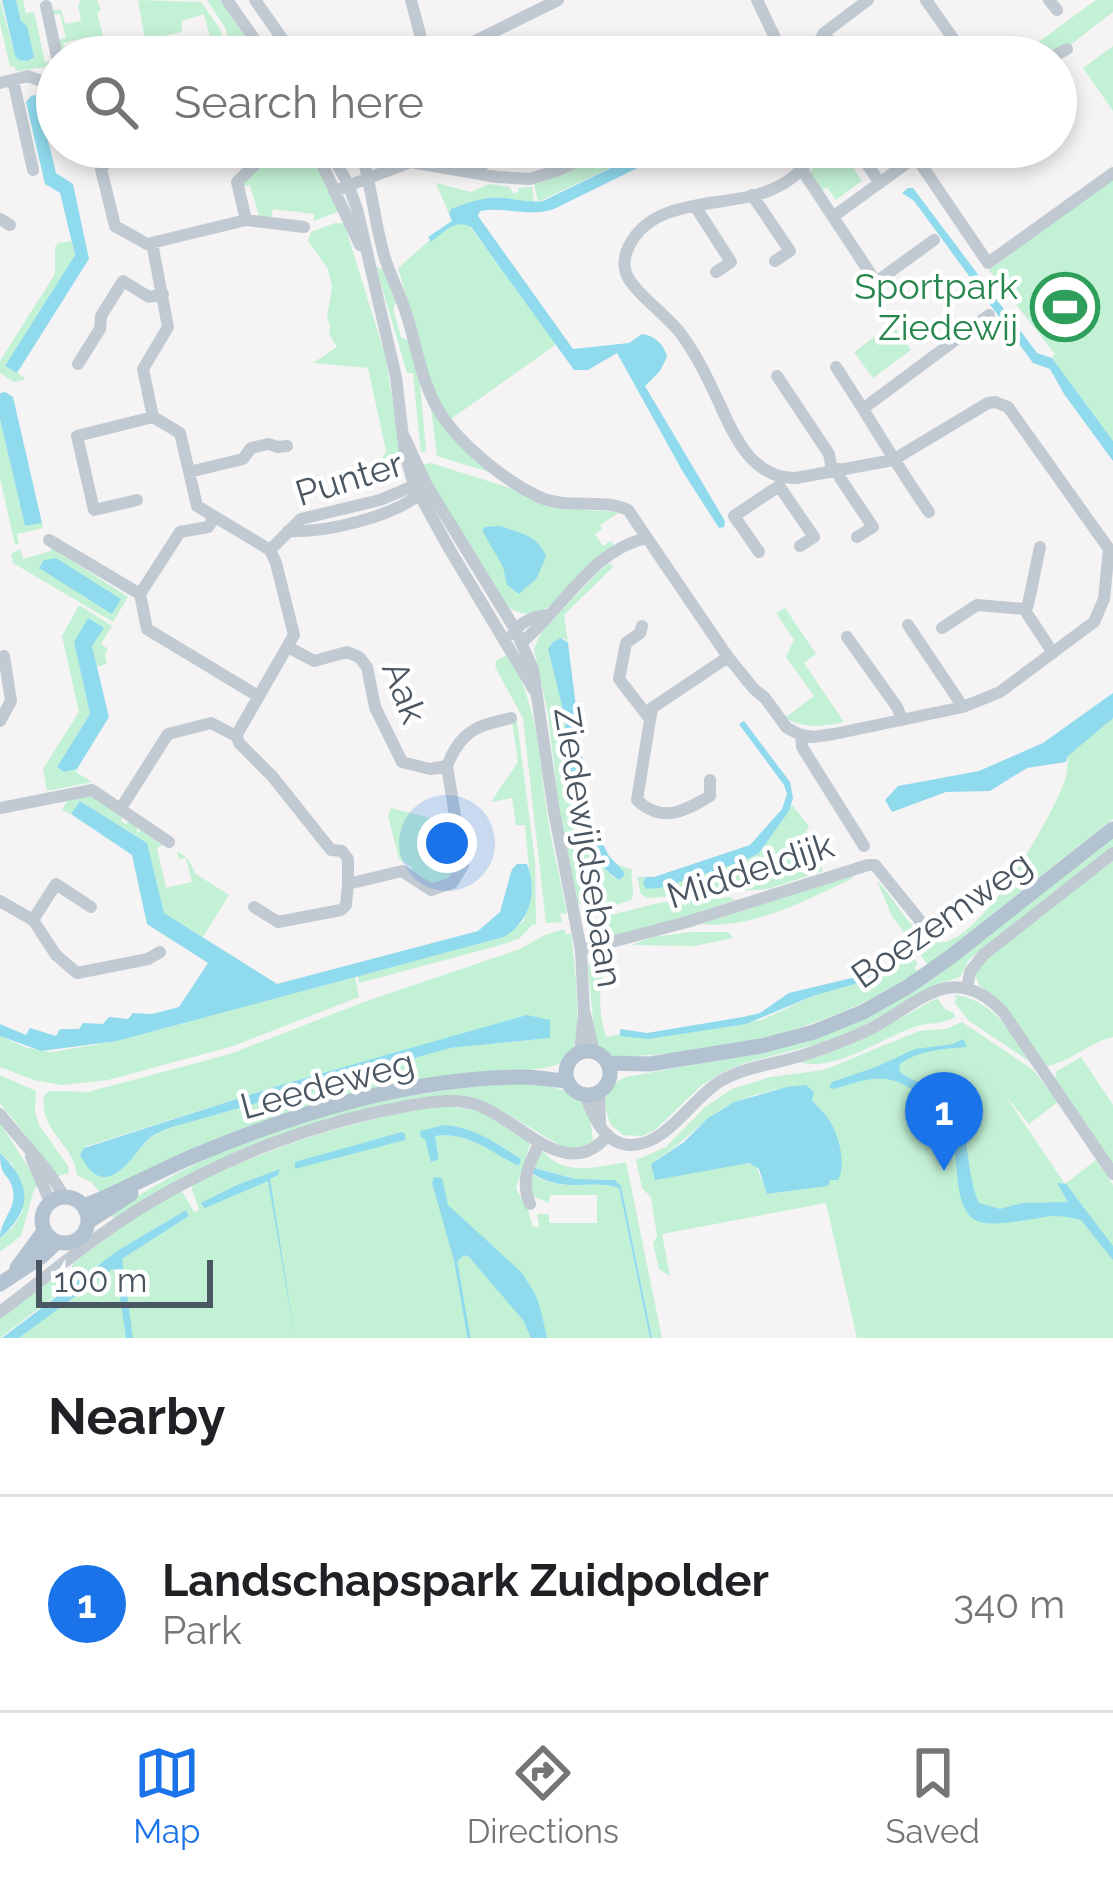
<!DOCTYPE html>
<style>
:root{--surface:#fff;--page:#f2f2f2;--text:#202124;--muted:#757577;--line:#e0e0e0;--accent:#1a73e8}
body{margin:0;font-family:Raleway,sans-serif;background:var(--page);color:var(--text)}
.scale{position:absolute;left:36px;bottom:30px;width:177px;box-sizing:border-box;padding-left:12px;border:6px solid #4a5661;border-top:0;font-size:33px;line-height:42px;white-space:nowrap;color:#4a5661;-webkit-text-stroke:9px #fff;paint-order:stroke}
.you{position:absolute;left:447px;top:843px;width:42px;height:42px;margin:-30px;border:9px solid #fff;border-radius:50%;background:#1a73e8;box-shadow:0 0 0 18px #1a73e833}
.badge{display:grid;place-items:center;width:78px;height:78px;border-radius:50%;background:var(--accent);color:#fff;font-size:39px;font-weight:700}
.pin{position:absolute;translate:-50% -99px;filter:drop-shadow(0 3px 6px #0008)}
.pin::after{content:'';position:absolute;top:63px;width:42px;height:36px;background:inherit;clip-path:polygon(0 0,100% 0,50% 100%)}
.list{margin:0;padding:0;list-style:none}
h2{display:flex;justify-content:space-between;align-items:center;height:156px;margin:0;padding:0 48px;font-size:51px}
h2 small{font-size:39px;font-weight:400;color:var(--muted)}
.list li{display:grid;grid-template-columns:78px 1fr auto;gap:36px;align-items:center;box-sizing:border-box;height:216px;padding:0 48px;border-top:3px solid var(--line)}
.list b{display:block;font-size:45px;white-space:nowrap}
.list p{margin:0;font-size:39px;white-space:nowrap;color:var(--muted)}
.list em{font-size:39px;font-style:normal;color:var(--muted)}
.icon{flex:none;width:66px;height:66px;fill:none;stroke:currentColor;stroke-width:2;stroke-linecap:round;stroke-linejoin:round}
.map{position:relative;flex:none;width:1113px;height:1338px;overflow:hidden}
.search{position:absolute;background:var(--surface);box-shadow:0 6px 18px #0003;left:36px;right:36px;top:36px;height:132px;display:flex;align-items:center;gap:30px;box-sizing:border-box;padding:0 42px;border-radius:66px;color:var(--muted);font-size:45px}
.sheet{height:372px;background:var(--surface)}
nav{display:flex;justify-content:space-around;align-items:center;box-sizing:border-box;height:168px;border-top:3px solid var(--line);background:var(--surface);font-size:33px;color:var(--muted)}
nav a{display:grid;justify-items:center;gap:6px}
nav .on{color:var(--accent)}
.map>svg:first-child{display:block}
.green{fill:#c3f1d5;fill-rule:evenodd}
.water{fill:#90daee}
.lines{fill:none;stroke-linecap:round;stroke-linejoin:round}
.stream{stroke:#90daee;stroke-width:3}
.minor{stroke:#c1cad2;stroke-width:12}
.major{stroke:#b3c2d1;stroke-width:15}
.labels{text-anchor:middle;stroke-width:9;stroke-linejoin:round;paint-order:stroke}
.leisure-label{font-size:36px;fill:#27864d;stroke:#fff;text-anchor:end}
.street-label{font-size:36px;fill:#4a5661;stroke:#fff}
</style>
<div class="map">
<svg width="1113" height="1338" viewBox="0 0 1113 1338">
<rect width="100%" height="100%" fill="#f5f3f3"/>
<!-- green -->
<path class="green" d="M0,0l15,56 6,-34 -5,-22h7l3,13 8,-1 11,50 8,-1 1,5 -38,5 -2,-5 -4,1 -10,-44z
M81,0h16l4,10 -4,2 11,45h-15l-5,-20 -25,6 1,8h-4l-2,-11 8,-2 -6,-24 -8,1v-5h9l4,14 16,-3 -3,-16z
M138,0l63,2 19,27 7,28h-34l-1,-2 21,-6 -9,-35 -22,7v11l-37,8z
M207,0h13l39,57h-27l-6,-28z
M1096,0h17v12l-48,37 -19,8h-28z
M1113,46v65l-30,-43z
M289,147h21l30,64 -26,10v-7l-41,-5 -2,9 -11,1 -10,-34 -8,1 32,-35 6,5z
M620,147h34l-116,55 -4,-18 29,-9z
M826,147h13l23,34 -26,19 -9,-13 -6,4 -11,-18z
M1113,178v263l-61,-83 3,-4 -66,-84z
M436,183l35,9 18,-8 20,3 5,7 5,-3 -1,-3 14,-1 2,15 -83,7 -2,5z
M453,220l13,2 92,121 -107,76 -16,-22 -37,-129z
M335,223h9l41,132 17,103 -12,5 -11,21 -12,2 19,-35 -18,-83 -55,-5 24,-16 -8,-13 1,-9 -3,-7 5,-31 -4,-18 -20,-28 3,-9z
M71,241l4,14 -69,110 20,14 -12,3 -14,-9v-12l55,-87v-27l3,-4z
M376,267l8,3 12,33 -3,6 8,28 7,4 12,41 6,69 -5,2 -8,-80h-6z
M892,324l19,26 -38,28 -19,-26z
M431,408l61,65 -55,-17z
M0,419l25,107 17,-3 1,5 -26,6 2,10 -4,1 -15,-67z
M431,463l82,26 38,19 69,4 -20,13 2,4 -7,5 8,12 8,-5 3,4c-11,8 -22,15 -31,25 -24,26 -43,61 -80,34l-71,-118 -9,-21z
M51,547l77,50 -15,25 -100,-59 -2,-9 9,-5 3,10 28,-8z
M610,563l3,4 -49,48 4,28 -4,-5 -16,11c4,22 13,44 16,66 9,56 6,121 50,163l10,-2v-4l-10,-9 18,7c-2,10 4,22 -1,30l-33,11 -20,-8 -19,-94 -11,-95 -14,-65 7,-16 56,-60z
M79,605l33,21 -11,18 7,5 -3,5 2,10 -10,3 -5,-22 -18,-3 16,72 -33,53 7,5 13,-3 -1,3 16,10 -45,9 -4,-22 36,-57 -17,-76z
M785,608l31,46 -12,9 40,59c-24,5 -37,7 -59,-4l29,-22 -28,-39 8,-17 -18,-27z
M509,654c31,59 29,102 39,165 5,32 13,63 19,94l-7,1 2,8 -16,1 -23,-205 -28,-51 2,-7z
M1113,718v101l-185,146 -36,-49 -15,-35c18,16 32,51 56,60 41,16 119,-125 131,-158 3,-9 4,-17 4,-27z
M517,721l18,140 1,64 -3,-1 -13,14 -19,7 -142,38 -1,-7 146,-39 20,-16 7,-29 -6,-67h-9l-4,-27 -21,4 27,-40 -6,-40z
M86,797h7l30,19 -2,5 5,3 3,-4 10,6 -3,5 3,1 3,-4 19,12 1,6 -5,2 9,40 26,-6 -6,-24 -7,1 -2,-8 11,8 8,15 33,21 -26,42 -40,-24 -16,-70 -67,-42 -9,13 -9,-4 5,-9z
M792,805l17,21 -3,6 17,39 -55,18 -121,9 -6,-4 -4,-17h9l-3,6 116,-30z
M391,808l51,13 6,44h9l-8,15 -19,4 -20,-12 2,-5 -13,-8 -11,-43z
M1113,837v10l-134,104 -10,9 -9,17 -25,8 -68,39 -38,17 -84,22 -24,10 -19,12 -47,45 -13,6 -19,-1 -13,-11 -6,-23 12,-19 10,-5 127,-23 173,-72z
M1113,858v179c-25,6 -43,25 -66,29l-55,-71 -12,-9 -5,-11 2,-10z
M852,876l1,2c-45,21 -101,52 -152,46z
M730,897l5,3c-31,10 -122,47 -148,34l1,-6 13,-3 -2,-7 64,-16z
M564,929l2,5h5c3,23 14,109 -3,125 -3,3 -15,7 -18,8l-193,29 -255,99 -11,-13 -14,-7c-3,-32 -37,-41 -33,-79l5,-5 39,1 142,-38 134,-52 156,-53 25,-14zM550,1038l-100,10 -281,80 -19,10 -26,28 -40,-19 190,-60 169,-47z
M691,932h37l5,6 -39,8 -62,-1 21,-8z
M609,949l3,4c-14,26 -15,56 -6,84l14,-3 28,5 114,-19 51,-24 49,-14 48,-29 8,11 -4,3 4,5c-70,44 -126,62 -207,76 -35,5 -66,9 -102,8l-14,-16 -7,-73 4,-11z
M355,977l4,20 -126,49 -125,34 -46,5 -28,-5 -34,-13v-31l27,12 25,4 65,-11z
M954,995c38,4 56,36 75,66l-60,-40 -15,-19 3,-3z
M937,998l8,11 9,4 1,4c-13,8 -24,5 -38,9 -34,11 -82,47 -118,36l71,-27z
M962,1022l71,48 25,32 -29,22 -24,-29 60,89 31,-24 17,25v61l-41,-54 41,64v82h-256l-31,-135 -164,31 8,42 -11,-7 -6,-25 4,-8 -6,-39 -9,-9 -6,-28 30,-13 39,-40 27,-18 38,-12 54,-7 95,-39 27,-2zM806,1085l6,15 8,10 7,76 -59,8 -13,-30 -99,-4c20,-12 34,-27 52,-41 25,-22 65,-30 98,-34z
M1081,1057l32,48v63l-58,-89 2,-8z
M0,1075l36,16 -1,20 4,14 29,41 1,7 -11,3 -58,-73z
M526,1083c43,5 66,12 67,62l-20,8 -76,-45 -50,-10 -123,24 -208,97 -6,-4c120,-86 270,-124 416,-132z
M444,1106l36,5 51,31 -15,46 12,22 5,17h6l-2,-13h12v9h48v-28h-47l-1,8 -17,-7c-5,-13 -1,-35 11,-45 20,26 54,16 83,11l36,176h-10l-31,-152 -6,-6 -40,-1 -39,-11 -4,6c33,21 58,4 87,14l31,150h-631l90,-68 7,-1 6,-10 67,-43 -3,-6 -69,41 -38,28 -7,-11 1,-5 66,-49 42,-24 14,23 4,-3 -7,-20 1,-7c81,-36 162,-65 251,-77zM445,1125c30,3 51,18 76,34l-2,7c-28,-13 -50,-35 -84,-30l4,23 -15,-22z
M0,1123l39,61 -5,6 -13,46 -21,16v-14l13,-11 10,-16 -10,-46 -13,-12z
M61,1271h5l9,10 -75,57v-21z"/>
<!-- water -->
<path class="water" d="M2,0h14l5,21 6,5 7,31 -6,4 -9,-1 -4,-4z
M40,94l8,5 5,21 -7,12 10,41 17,11 16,75 -72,114 -12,-7 70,-111 -15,-62 -15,-9 -19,-82 5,-6z
M654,147h26l-126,62c-29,9 -46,-3 -74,2l-2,5 95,133 56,-6 13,-9c13,2 22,10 25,23l-7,14 -15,15 80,135 -1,6 -5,1 -36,-56 -66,-119 -29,17h-14l-103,-143c-16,-9 -28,6 -40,15l-3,-5 24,-16 -3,-7 2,-5c17,-6 32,-13 51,-11 14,1 26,5 41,3z
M908,188h5l124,165 15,5 61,83v20l-49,-67 -14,-25 -17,-6 -119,-162 -12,-8z
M5,392l8,5 29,126 -17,3 -25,-107v-26z
M500,526c20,7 38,9 46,30l-9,22 -18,16 -12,-9 -4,-18 -21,-37 3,-3z
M56,558l65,41 -9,15 -73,-46 5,-8z
M88,618l16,10 -12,18 17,71 -32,52 -13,3 -7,-5 33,-53 -16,-72z
M561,638l7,5 22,176 19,37 15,16v4l-5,4c-23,-15 -36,-41 -43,-67l-12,-99 -16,-65 5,-7z
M1113,693v25l-45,38 -2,6 -39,6 -37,23 -44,1 -54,20 -7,-12 13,-14 81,-15 64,-28z
M744,721l46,61 3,16 -4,13 -30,42 -18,9 -81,26 -14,1 -3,-6 3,-6h8l96,-32 32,-36 5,-15 -3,-9 -45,-61z
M80,801l67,42 17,70 113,71 201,-53 22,-19 12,-43 5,-5h10c11,28 3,57 -23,73l-387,104 -76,10 -41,-15v-12l26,11 4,-7 26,8 4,-7h19l4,-6 20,1 6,-7 19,2 5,-6 19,1 27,-7 29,-44 -61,-39 -15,-69 -61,-41z
M881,971l-19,11 -49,14 -67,28 -98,15 -28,-3v-7l27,4 96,-16 17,-4 29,-20z
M527,1015l23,5v18l-100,10 -281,80c-6,3 -12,5 -18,9 -14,11 -31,46 -52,39 -9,-3 -14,-13 -19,-21l4,-7 190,-61z
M963,1039l4,8c-24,2 -48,3 -67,17l-1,7c12,11 30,12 43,23 32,28 21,74 37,109l21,6 22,-6 46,-1 -11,-19 9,1 47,62v14l-32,-40c-9,-2 -18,-4 -27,-4 -20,1 -66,15 -82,2 -20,-17 -12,-64 -22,-88 -6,-14 -19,-25 -30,-34 -32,-27 -51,-17 -86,-7l-5,-2 3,-5 44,-15 39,-18 38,-5z
M806,1085l8,7 -2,8c6,8 15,15 19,23 9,16 15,42 7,57h-8l-2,6 -61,8 -8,-25 -10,-6 -94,17 -4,-16 33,-22 24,-24 26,-16 53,-15z
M445,1125c31,3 51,18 76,34l-2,7c-28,-13 -50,-35 -84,-30l4,23 -8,3 -6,-23 -4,-2 -1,-6z
M402,1132l3,2v6l-110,29v-7z
M0,1153c31,30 34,56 0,85 0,-18 17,-30 13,-48 -4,-18 -13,-11 -13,-37z
M535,1168l40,11 40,1 6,6 31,152h-2l-31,-150c-29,-10 -54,7 -87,-15z
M280,1169l-2,6 -8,4 25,159 -27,-157 -63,27 -4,-5 36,-18z
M434,1177l8,1 6,27 72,66c20,27 20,34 27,67h-16l-8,-18 -54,-63 -5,-2 -9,9 -23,-81z
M186,1210l3,6 -67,43 11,79h-7l-10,-68 -4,-1 -93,69h-17l115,-87z"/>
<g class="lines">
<!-- stream -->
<path class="stream" d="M456,1263l13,75"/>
<!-- minor -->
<path class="minor" d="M227,0l40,57
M255,0l40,57
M411,0l15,57
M757,0l21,44 1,13
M926,0l40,57
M1049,0l8,10
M46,6l11,51
M824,33l17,24
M443,57l115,-57
M810,57l14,-24 44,-33
M1052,57l15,-8
M13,80l20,90
M0,83l28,-7 21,8 8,-2
M119,147l-18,22 14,57 32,18 99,-24 -9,-38 36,-35
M314,147l46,98
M328,147l20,37 9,25 39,168 9,77 9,31 36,65 84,140
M360,147c11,36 14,72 24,108 6,21 17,40 23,61 9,29 14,61 28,88 18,35 67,75 102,92 31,15 64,1 91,14l100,147 26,32 11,9 22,30 14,7 1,12 62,99
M481,147l2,4 -2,23
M855,147l25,36
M916,157l72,106 125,-90
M869,164l25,-17
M802,170l74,112 58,-42
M334,191l77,-29 86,15 33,2 29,-9 48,-23
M752,195l38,56 -15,10
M695,206l36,56 -15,10
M834,216l95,-69
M0,219l10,6
M246,220l58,7
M152,243l16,84 -25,42 10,48 27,16 17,73 73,44 6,13 18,72 -58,101
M78,364l22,-35 1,-13 22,-35 26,16 14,-3
M836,367c32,48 60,98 93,145
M777,376l52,78 3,16
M864,408l125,-93
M404,436l22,48 89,145 18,40 21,143 27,138 3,63 -4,40
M838,469l2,9 33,49 -16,10
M189,472l54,-13 8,-11 17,-4 10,3 9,-1
M137,500l-43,10 -17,-74 76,-19
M288,531c37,2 105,-14 133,-38
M49,540l91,54 7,35 111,67
M1040,547l-12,58 -4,4 29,44
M270,550l31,-31 79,-19 38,-16
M759,552l-25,-36 45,-30 35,51 -14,9
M140,594l40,-62 28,-5 7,-10
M908,625l55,82
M642,626l-2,7 -14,10 -7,36 31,40
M942,628l35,-23 47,4
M513,634c6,-12 22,-18 35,-19
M847,637l50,70 5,13
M522,642c41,-33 69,-92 125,-104
M288,647l26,14 33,-9 12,5 8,10 8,40 27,55 28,7 17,-3c14,-36 30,-40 64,-48
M0,721l11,-20 -7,-45
M801,735l12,2 21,-3 129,-27 37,-15 94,-70 10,-23 5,-50 -101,-142 -13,-5 -7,1 -95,57 -97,18c-41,1 -60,-37 -75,-71 -12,-26 -23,-50 -40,-73 -13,-18 -49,-43 -55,-61 -3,-9 -1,-19 3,-27 27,-54 105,-35 150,-60 18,-9 28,-22 37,-39
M710,780v16c-25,15 -48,28 -73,4l15,-92 76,-51
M0,808l92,-18 77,52
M121,808l47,-74 43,-11 25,13 4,8 32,32 59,74 11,1 6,8v25
M0,901l33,19 23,35 21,18 71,-14 12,-7
M254,907l24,15 63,-12 5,-5 2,-21 54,-13 29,19 21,-7 11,-18 -16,-99
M33,920l23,-36 35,23
M581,950l106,-28 181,-57h7l55,68
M967,988l3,-16 13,-17 130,-102
M585,1014l9,38
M599,1093l1,31
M585,1095c8,21 20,51 47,50 35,-1 59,-45 87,-63 25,-15 51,-17 78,-25 23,-7 47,-16 69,-26 25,-11 55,-38 80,-43 24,-4 42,8 57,24l110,162
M0,1114c21,28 48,52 64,83
M31,1157l19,45
M530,1204c-10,-24 -1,-40 10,-62
M0,1312c49,-37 97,-78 149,-109 78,-47 168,-81 258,-97 24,-4 50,-9 73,0 41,16 88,78 128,29"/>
<!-- major -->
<path class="major" d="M566 1073a22 22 0 1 1 44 0a22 22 0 1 1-44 0Z
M608,1063l42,1 111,-18 53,-14 49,-20 46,-26 40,-28 164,-129
M42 1220a23 23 0 1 1 46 0a23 23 0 1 1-46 0Z
M84,1206c40,-15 77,-37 117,-53 101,-42 210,-75 321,-76 15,0 30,3 45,4
M88,1222l43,-28
M17,1268l27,-37
M0,1284l41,-27 16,-15"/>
</g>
<!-- icons -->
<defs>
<g id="stadium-ring" transform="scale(3.45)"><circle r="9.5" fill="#fff" stroke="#2e9e5b" stroke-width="1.5"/><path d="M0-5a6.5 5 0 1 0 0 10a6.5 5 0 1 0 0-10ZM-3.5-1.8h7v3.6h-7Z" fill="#2e9e5b"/></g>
</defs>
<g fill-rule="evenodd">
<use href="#stadium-ring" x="1065" y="307"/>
</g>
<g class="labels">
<!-- leisure labels -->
<g class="leisure-label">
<text x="1018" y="299">Sportpark<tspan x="1018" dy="41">Ziedewij</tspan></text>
</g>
<!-- street labels -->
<g class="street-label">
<text transform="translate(349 478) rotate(-17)" y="13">Punter</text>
<text transform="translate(405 692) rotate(69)" y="13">Aak</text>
<text transform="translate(589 847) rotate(81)" y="13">Ziedewijdsebaan</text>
<text transform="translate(750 870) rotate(-18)" y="13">Middeldijk</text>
<text transform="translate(941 919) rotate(-35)" y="13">Boezemweg</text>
<text transform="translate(327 1084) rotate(-15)" y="13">Leedeweg</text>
</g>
</g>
</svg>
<div class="scale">100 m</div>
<div class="you"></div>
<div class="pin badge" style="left:944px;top:1171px">1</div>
<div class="search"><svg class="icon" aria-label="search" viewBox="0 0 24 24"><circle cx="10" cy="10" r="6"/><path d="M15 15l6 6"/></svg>Search here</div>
</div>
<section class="sheet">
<h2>Nearby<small></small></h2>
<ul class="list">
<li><span class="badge">1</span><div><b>Landschapspark Zuidpolder</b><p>Park</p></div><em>340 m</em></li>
</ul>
</section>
<nav>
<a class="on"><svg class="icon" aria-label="map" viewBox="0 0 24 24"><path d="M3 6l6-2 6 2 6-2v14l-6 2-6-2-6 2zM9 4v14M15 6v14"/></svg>Map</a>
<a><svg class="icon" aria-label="directions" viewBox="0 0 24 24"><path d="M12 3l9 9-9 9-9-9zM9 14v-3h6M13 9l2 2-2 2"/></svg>Directions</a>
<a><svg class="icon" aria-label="saved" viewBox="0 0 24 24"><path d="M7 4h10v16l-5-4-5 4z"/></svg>Saved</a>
</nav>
